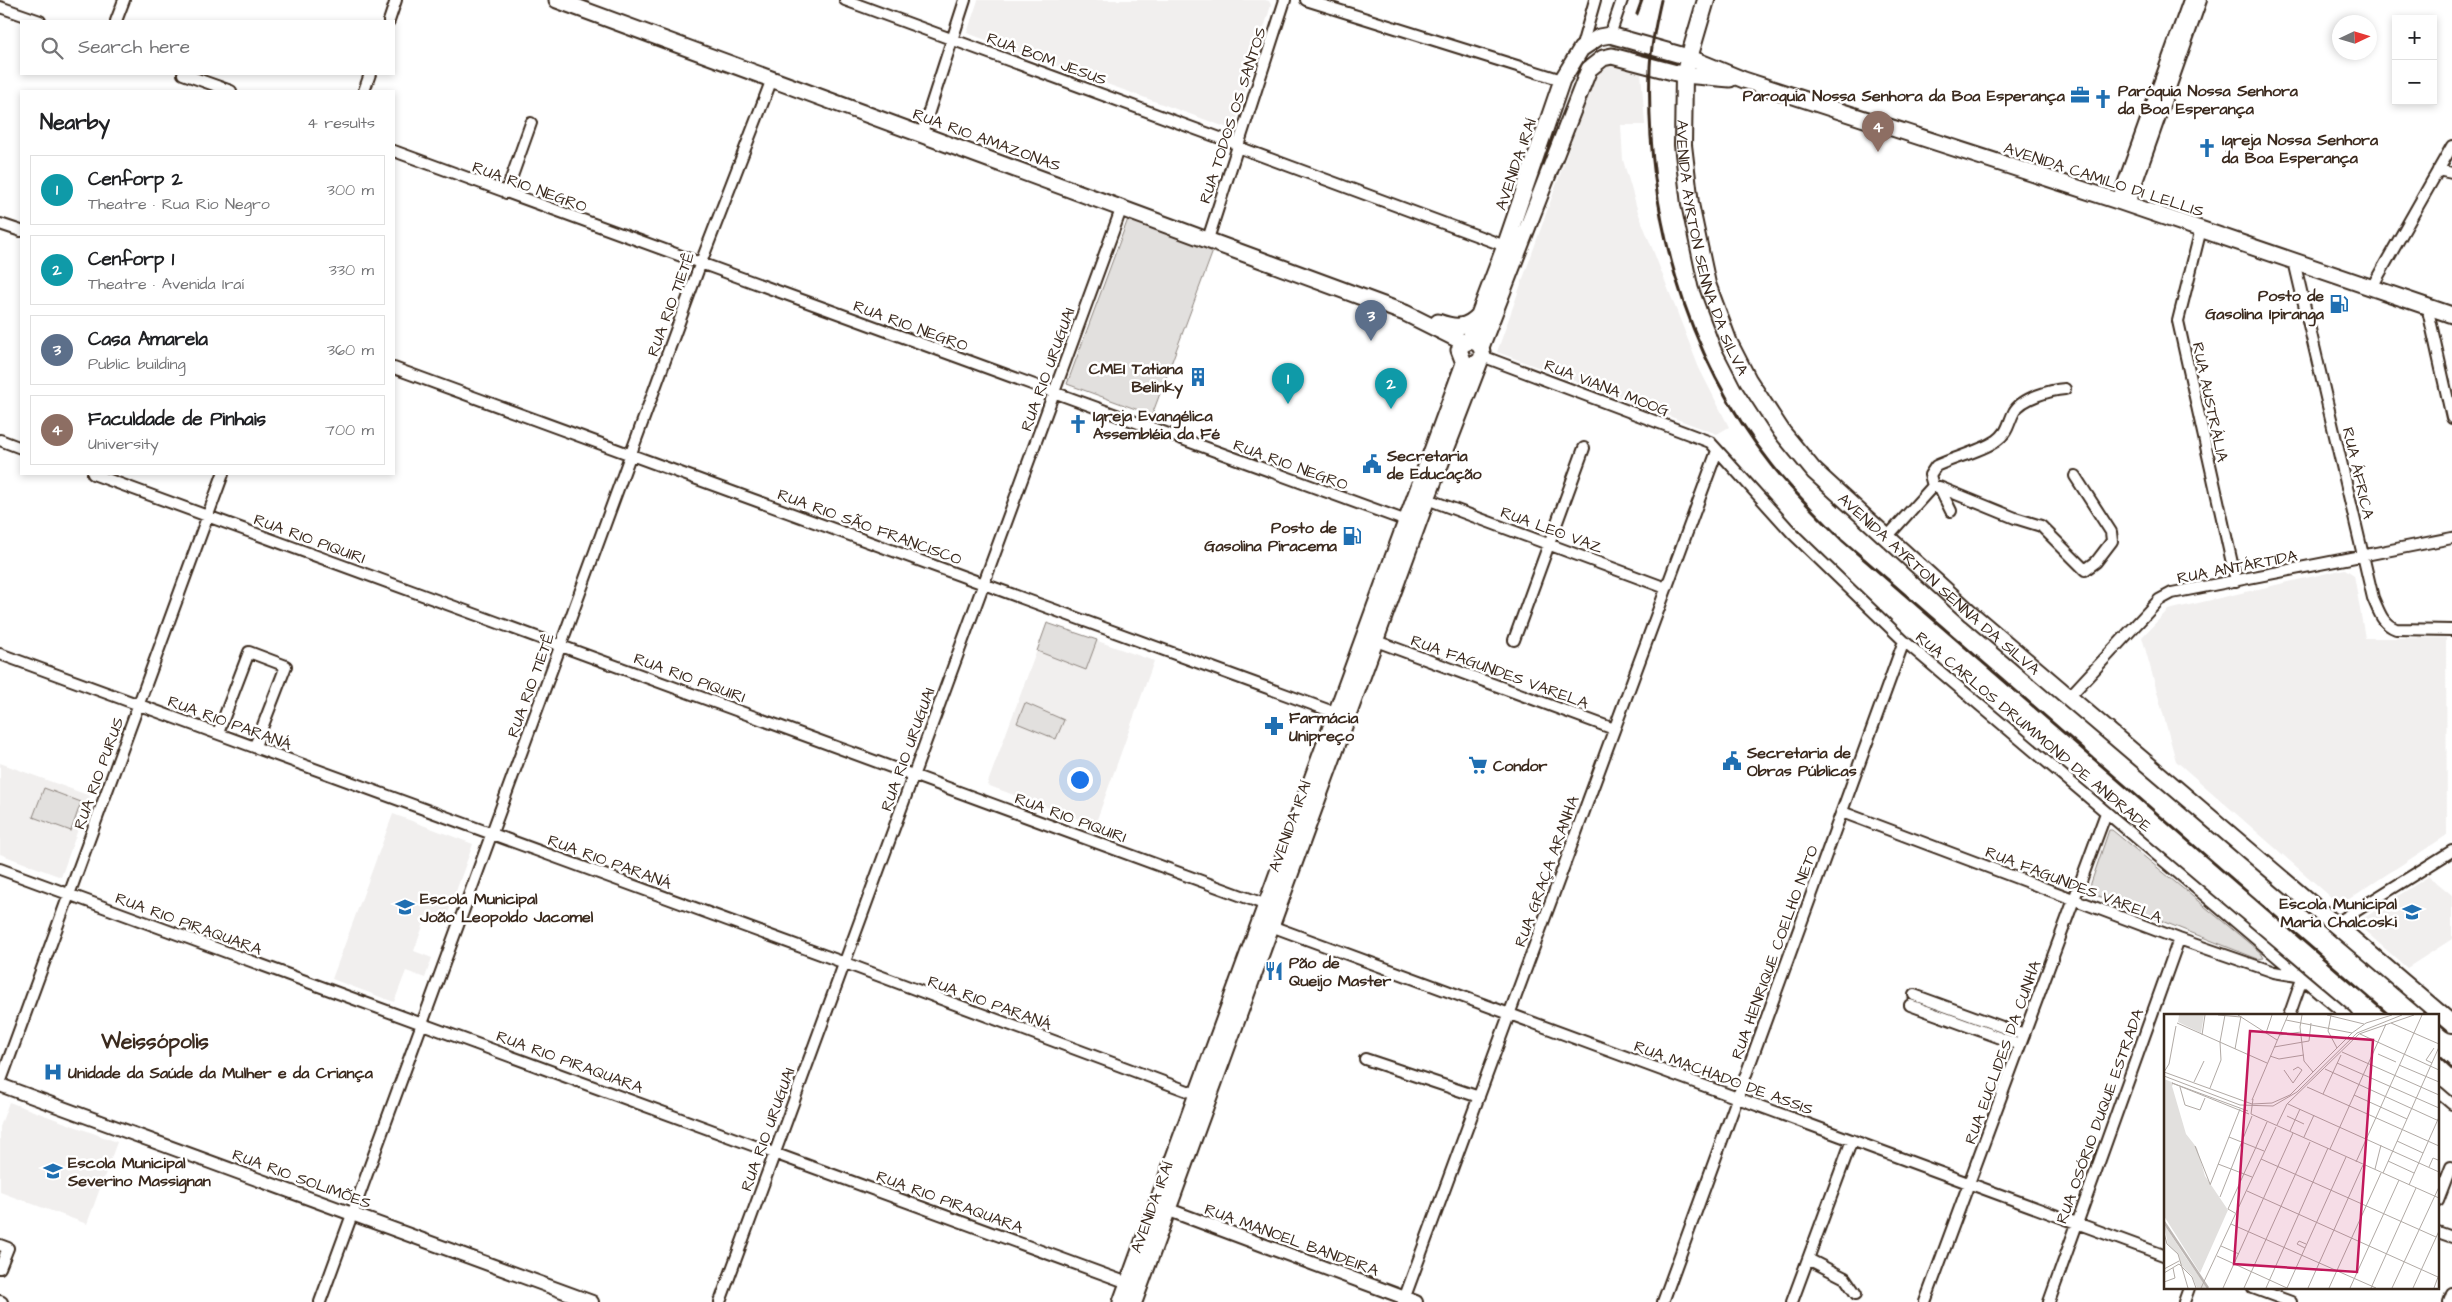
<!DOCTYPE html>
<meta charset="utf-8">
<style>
:root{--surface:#fff;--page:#f2f2f2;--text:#202124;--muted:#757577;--line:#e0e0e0;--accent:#7c3aed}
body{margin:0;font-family:"Architects Daughter",sans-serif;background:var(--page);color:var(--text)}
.controls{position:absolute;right:15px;top:15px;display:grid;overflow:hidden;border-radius:0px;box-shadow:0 2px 8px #0003}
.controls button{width:45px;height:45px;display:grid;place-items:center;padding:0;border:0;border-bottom:1px solid var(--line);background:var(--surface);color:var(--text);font:25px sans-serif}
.compass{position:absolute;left:2332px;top:15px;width:45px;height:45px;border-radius:50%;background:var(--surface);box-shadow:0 2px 8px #0003;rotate:86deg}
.you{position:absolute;left:1079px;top:779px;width:18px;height:18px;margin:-12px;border:4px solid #fff;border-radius:50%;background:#1a73e8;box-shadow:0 0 0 8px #1a73e833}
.badge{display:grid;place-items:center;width:32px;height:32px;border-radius:50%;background:var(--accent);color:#fff;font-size:16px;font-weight:700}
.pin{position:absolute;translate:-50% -41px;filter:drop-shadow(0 1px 2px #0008)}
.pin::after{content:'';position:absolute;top:26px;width:18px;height:15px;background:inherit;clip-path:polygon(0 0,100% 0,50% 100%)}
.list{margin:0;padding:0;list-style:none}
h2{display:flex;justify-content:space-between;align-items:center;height:65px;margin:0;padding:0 20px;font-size:21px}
h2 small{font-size:16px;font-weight:400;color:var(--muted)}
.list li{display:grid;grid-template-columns:32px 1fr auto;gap:15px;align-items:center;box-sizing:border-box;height:70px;margin:0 10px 10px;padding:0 10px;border:1px solid var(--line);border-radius:0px}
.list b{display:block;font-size:19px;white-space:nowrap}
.list p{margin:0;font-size:16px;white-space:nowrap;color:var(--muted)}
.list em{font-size:16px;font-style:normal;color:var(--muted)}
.icon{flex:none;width:28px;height:28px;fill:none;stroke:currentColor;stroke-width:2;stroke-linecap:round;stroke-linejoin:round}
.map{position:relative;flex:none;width:2452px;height:1302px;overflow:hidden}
.search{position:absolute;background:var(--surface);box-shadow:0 2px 8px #0003;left:20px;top:20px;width:375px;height:55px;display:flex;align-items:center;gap:12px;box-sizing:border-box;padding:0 18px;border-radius:0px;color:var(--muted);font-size:19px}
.panel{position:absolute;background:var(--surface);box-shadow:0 2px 8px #0003;left:20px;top:90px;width:375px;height:385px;border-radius:0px}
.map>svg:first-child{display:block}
.built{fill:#f1efee}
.green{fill:#e2e0de;stroke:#8e857e}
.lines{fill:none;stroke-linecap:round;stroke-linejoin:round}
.minor-casing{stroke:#3b2a1e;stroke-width:14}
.tertiary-casing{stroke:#3b2a1e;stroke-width:16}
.secondary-casing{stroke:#3b2a1e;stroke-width:19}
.primary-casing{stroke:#3b2a1e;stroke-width:20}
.minor{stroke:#fff;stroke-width:10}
.tertiary{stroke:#fff;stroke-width:12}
.secondary{stroke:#fff;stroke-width:15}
.primary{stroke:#fff;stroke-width:16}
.rail{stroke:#3b2a1e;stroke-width:3}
.labels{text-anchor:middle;stroke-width:5;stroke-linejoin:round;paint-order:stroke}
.street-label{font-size:16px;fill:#3b2a1e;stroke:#fff}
.poi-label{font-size:16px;font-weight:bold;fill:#3b2a1e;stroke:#fff;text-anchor:start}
.district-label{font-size:21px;font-weight:bold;fill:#3b2a1e;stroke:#fff}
.inset-river{fill:none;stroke:#bcb6b3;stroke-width:2.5}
.inset-road{fill:none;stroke:#b1aaa5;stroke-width:1}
.view{fill:#c2185b;fill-opacity:0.15;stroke:#c2185b;stroke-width:2.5}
.inset-edge{fill:none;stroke:#3b2a1e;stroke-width:2.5}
</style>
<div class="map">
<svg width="2452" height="1302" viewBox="0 0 2452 1302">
<rect width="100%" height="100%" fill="#fff"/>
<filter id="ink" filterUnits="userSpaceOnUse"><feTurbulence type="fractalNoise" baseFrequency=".02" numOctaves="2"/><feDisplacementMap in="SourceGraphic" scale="10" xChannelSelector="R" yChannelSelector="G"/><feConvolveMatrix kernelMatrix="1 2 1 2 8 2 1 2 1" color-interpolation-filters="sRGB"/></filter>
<g filter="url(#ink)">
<!-- built -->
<path class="built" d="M978,0h287l4,1 2,4 -37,123 -3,1 -264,-96z
M1610,63l31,9 4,53h-24l2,35 15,52 61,156 30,59 -12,7 -220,-82 94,-265 10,-19z
M2345,569l9,6 11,63h81l1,197 -107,70 -164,-144 -34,-124 26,-27z
M1047,623l107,38 -59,164 -108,-40z
M0,763l90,33 -29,81 -61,-23z
M393,814l80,30 -27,75 -18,-7 -14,39 18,7 -7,20 -19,-7 -12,31 -62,-23z
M2429,876l23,19v44l-45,29 -51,-45z
M9,1102l108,40 -30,82 -87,-32v-65z"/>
<!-- green -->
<path class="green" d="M1128,219l85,32 -61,164 -85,-31z
M1047,623l50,17 -11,30 -49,-19z
M1025,703l39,17 -8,19 -39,-16z
M44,788l37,14 -10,29 -38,-14z
M2109,830h3l149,123 3,5 -6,1 -170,-67z"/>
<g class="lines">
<!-- minor casing -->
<g class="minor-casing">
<path id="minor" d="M845,0l394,145
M1306,0l256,80
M0,7l40,14
M116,21l8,-21
M389,21l7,-21
M1610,35l12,-35
M1581,49l14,-49
M183,74l48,17
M364,91l6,-17
M922,133l43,-133
M1238,147l267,99
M394,151l1018,372
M2438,170l14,3
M506,193l25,-70
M0,224l21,7
M2201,229l-23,92 58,260
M1208,239l77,-239
M2294,261l79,337c6,13 9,26 23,31l56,1
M2372,287l80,-141
M2427,306l25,112
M1482,356l228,86 83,92 111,107 443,375
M394,368l942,345
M0,440l21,8
M93,474l1179,433
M1933,486l-3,-11 6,-9c19,-9 43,-14 60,-25 13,-9 12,-18 18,-29 7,-14 37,-22 51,-23
M1939,487l76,31 26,8 44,44 11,-8 16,-21 -1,-9 -36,-56
M1427,499l239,89
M1887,537l46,-51 6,1 12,24
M1514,640l70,-192
M1376,641l238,88
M0,654l845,309 356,133
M2069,697l90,-97 13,-7 280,-55
M218,733l31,-81 37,14 -31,80
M1842,812l337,127 95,33 23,4
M0,869l1128,414
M2335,924l117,-73
M1271,926l895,330
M1914,995l110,40
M1910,1005l110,40
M2289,1016l13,-37
M1365,1059l114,38
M0,1083l223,-609
M2438,1092l14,12
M2438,1201l13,-34
M2438,1232l14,5
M0,1245l8,3 -8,20
M1808,1259l37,19 11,16
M2253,1288l38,14
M0,1301l2,1
M320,1302l380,-1037 72,-186
M720,1302l402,-1095
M1403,1302l314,-851
M1663,1302l241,-661
M1792,1302l60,-162
M1925,1302l181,-489
M2049,1302l130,-363
M2184,1302l5,-14
M2449,1302l3,-8"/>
</g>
<!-- tertiary casing -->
<g class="tertiary-casing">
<path id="tertiary" d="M2118,201l72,-201
M2128,204l72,-204
M0,1085l592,217
M1161,1207l255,95"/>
</g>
<!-- secondary casing -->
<g class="secondary-casing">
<path id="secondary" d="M557,0l848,313 60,30
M1438,322c17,6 28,7 41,-7
M1469,341l36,-95 57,-166 19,-31 18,-12 11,-2 78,22 56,23 374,121 334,114
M1481,347l108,-278 14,-11 9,-2 72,19 46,4
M1121,1302l343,-939
M1134,1302l293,-803 55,-143c2,-15 -16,-20 -23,-6l5,13 10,2 4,-3"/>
</g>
<!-- primary casing -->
<g class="primary-casing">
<g id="primary">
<path id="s1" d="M1706,0l-22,75 -1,70 7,59 17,80 22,59 19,37 34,52 32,39 157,143 481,410"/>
</g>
</g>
<!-- minor -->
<use href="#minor" class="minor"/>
<!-- tertiary -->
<use href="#tertiary" class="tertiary"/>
<!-- secondary -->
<use href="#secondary" class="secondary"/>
<!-- primary -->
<use href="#primary" class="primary"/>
<!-- rail -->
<path class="rail" d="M1661,0c-5,22 -10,45 -11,67 -5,142 33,286 122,398 21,27 46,51 70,75l548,476
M1637,14l5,-14
M2438,1056l14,13"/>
</g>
</g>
<!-- icons -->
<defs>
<g id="office-bare" transform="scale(1.5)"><path d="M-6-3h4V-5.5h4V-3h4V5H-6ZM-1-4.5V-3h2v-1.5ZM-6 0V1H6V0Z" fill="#1f6fb2" stroke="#fff" stroke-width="2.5" paint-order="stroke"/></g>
<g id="church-bare" transform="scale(1.5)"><path d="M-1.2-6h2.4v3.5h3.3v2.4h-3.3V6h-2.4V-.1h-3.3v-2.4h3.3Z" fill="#1f6fb2" stroke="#fff" stroke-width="2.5" paint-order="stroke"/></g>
<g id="fuel-bare" transform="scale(1.5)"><path d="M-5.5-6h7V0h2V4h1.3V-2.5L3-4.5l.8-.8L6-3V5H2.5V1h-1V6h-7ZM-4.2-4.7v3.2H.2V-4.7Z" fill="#1f6fb2" stroke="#fff" stroke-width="2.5" paint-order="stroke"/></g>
<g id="building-bare" transform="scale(1.5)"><path d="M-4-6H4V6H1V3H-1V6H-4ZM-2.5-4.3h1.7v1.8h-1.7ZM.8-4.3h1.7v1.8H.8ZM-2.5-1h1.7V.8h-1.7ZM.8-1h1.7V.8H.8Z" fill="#1f6fb2" stroke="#fff" stroke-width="2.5" paint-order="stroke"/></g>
<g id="civic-bare" transform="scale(1.5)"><path d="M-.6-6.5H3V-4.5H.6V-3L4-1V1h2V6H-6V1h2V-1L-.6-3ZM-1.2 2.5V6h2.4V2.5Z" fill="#1f6fb2" stroke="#fff" stroke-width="2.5" paint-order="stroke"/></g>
<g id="pharmacy-bare" transform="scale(1.5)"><path d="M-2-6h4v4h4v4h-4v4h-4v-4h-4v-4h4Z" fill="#1f6fb2" stroke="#fff" stroke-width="2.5" paint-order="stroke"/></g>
<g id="supermarket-bare" transform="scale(1.5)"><path d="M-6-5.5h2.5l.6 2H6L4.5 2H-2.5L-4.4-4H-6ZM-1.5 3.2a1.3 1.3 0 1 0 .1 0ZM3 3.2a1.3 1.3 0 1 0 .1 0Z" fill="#1f6fb2" stroke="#fff" stroke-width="2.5" paint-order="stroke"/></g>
<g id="school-bare" transform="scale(1.5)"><path d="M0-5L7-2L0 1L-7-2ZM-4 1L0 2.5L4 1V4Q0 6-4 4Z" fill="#1f6fb2" stroke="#fff" stroke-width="2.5" paint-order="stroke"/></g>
<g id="restaurant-bare" transform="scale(1.5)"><path d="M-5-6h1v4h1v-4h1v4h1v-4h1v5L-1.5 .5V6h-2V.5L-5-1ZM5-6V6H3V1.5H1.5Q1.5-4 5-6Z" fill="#1f6fb2" stroke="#fff" stroke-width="2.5" paint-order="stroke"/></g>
<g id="hospital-bare" transform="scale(1.5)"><path d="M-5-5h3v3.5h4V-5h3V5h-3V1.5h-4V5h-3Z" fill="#1f6fb2" stroke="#fff" stroke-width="2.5" paint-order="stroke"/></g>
</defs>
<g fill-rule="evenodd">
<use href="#office-bare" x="2080" y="95"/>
<use href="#church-bare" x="2103" y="99"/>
<use href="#church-bare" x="2207" y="148"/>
<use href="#fuel-bare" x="2339" y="304"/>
<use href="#building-bare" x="1198" y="377"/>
<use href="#church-bare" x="1078" y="424"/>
<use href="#civic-bare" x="1372" y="464"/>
<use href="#fuel-bare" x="1352" y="536"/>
<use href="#pharmacy-bare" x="1274" y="726"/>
<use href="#civic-bare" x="1732" y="761"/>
<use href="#supermarket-bare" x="1478" y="765"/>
<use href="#school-bare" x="405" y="907"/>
<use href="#school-bare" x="2412" y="912"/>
<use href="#restaurant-bare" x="1274" y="971"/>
<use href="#hospital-bare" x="53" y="1072"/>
<use href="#school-bare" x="53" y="1171"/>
</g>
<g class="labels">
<!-- street labels -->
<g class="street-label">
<text transform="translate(1047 58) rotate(20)" y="6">RUA BOM JESUS</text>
<text transform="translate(1232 115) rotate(-72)" y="6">RUA TODOS OS SANTOS</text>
<text transform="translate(987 139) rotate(20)" y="6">RUA RIO AMAZONAS</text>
<text transform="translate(1515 164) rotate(-71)" y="6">AVENIDA IRAÍ</text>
<text transform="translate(2104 179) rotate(18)" y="6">AVENIDA CAMILO DI LELLIS</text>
<text transform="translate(530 186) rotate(20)" y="6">RUA RIO NEGRO</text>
<text dy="6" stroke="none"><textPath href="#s1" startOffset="255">AVENIDA AYRTON SENNA DA SILVA</textPath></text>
<text transform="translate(670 304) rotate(-70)" y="6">RUA RIO TIETÊ</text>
<text transform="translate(911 325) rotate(20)" y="6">RUA RIO NEGRO</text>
<text transform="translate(1047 369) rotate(-70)" y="6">RUA RIO URUGUAI</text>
<text transform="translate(1607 387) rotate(21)" y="6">RUA VIANA MOOG</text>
<text transform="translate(2211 402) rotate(78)" y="6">RUA AUSTRÁLIA</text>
<text transform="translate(1291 464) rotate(20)" y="6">RUA RIO NEGRO</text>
<text transform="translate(2359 473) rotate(77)" y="6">RUA ÁFRICA</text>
<text transform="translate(870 526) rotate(20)" y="6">RUA RIO SÃO FRANCISCO</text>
<text transform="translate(1552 529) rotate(20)" y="6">RUA LEO VAZ</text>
<text transform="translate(310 538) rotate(20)" y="6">RUA RIO PIQUIRI</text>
<text transform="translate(2237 566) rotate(-11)" y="6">RUA ANTÁRTIDA</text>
<text dy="6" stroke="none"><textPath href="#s1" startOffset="675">AVENIDA AYRTON SENNA DA SILVA</textPath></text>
<text transform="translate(1500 671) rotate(20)" y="6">RUA FAGUNDES VARELA</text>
<text transform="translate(690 677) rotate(20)" y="6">RUA RIO PIQUIRI</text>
<text transform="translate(530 685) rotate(-70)" y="6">RUA RIO TIETÊ</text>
<text transform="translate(230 722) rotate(20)" y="6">RUA RIO PARANÁ</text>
<text transform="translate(2034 731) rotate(40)" y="6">RUA CARLOS DRUMMOND DE ANDRADE</text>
<text transform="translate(907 749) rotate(-70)" y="6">RUA RIO URUGUAI</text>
<text transform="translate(98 773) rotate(-70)" y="6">RUA RIO PURUS</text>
<text transform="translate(1071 817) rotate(20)" y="6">RUA RIO PIQUIRI</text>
<text transform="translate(1289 826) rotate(-70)" y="6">AVENIDA IRAÍ</text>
<text transform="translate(610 861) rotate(20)" y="6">RUA RIO PARANÁ</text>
<text transform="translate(1546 871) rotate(-70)" y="6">RUA GRAÇA ARANHA</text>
<text transform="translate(2074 884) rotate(21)" y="6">RUA FAGUNDES VARELA</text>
<text transform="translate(189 923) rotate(20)" y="6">RUA RIO PIRAQUARA</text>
<text transform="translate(1774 952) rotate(-70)" y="6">RUA HENRIQUE COELHO NETO</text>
<text transform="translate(990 1002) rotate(20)" y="6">RUA RIO PARANÁ</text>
<text transform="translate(2002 1052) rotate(-70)" y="6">RUA EUCLIDES DA CUNHA</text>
<text transform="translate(570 1061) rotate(20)" y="6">RUA RIO PIRAQUARA</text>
<text transform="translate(1724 1077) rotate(20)" y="6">RUA MACHADO DE ASSIS</text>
<text transform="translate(2099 1116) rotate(-70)" y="6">RUA OSÓRIO DUQUE ESTRADA</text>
<text transform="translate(767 1129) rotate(-70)" y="6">RUA RIO URUGUAI</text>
<text transform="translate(302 1178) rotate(20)" y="6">RUA RIO SOLIMÕES</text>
<text transform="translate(950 1201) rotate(20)" y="6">RUA RIO PIRAQUARA</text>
<text transform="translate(1151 1207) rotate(-70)" y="6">AVENIDA IRAÍ</text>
<text transform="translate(1292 1239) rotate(20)" y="6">RUA MANOEL BANDEIRA</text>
</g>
<!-- poi labels -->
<g class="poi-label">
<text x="2118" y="96">Paróquia Nossa Senhora<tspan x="2118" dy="18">da Boa Esperança</tspan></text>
<text x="2065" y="101" text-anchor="end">Paroquia Nossa Senhora da Boa Esperança</text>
<text x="2222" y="145">Igreja Nossa Senhora<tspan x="2222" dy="18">da Boa Esperança</tspan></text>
<text x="2324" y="301" text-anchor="end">Posto de<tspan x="2324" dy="18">Gasolina Ipiranga</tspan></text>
<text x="1183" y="374" text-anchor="end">CMEI Tatiana<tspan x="1183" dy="18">Belinky</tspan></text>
<text x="1093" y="421">Igreja Evangélica<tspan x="1093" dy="18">Assembléia da Fé</tspan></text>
<text x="1387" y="461">Secretaria<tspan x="1387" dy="18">de Educação</tspan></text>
<text x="1337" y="533" text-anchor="end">Posto de<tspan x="1337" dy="18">Gasolina Piracema</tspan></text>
<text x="1289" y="723">Farmácia<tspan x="1289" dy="18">Unipreço</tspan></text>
<text x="1747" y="758">Secretaria de<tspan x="1747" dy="18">Obras Públicas</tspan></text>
<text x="1493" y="771">Condor</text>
<text x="420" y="904">Escola Municipal<tspan x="420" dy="18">João Leopoldo Jacomel</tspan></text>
<text x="2397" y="909" text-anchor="end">Escola Municipal<tspan x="2397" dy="18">Maria Chalcoski</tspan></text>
<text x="1289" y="968">Pão de<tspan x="1289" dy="18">Queijo Master</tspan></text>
<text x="68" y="1078">Unidade da Saúde da Mulher e da Criança</text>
<text x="68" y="1168">Escola Municipal<tspan x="68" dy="18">Severino Massignan</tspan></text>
</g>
<!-- district labels -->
<g class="district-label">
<text x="155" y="1048">Weissópolis</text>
</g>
</g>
<!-- overview -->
<g transform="translate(2164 1014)">
<rect width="275" height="275" fill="#fff"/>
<path d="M15,1h25l-3,18 -23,-11zM0,65l10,4 -2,3 14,48 11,14 8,28 23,34 -28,63 -36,-57zM0,210l20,31 23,33h-10l-5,-12 -12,-12 -1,-9 -11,-10z" fill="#e2e0de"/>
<path class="inset-river" d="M0,208l44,66"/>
<path class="inset-road" d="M54,1l23,2M74,1l39,25M138,1l-2,12 4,34 9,11M163,1l37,9M167,1l-3,16 9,17M122,6l66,13M13,9l90,40M227,9l48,21M102,19l6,-18M196,20l79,36M38,21l3,-20M115,21l22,-3M110,33l35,-6 2,-18M71,35l6,-33M178,38l97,43M214,40l18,8M106,42l9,3 25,-4M173,49l102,45M268,49l-6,-3 8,-12M235,51l40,17M161,55l114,52M120,56l9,13M129,56l5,-3 4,3 -9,13M0,58l88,32 20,-1 18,-8 62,-62 14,-10 26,-8M0,58l5,-8 7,-38M0,62l76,29 33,1 24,-14 60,-59 45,-18M30,68l10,-21M16,73l5,18 15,5 5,-12M143,73l132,59M46,74l11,-28 -1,-18 5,-27M159,80l18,-39M190,81l53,24M89,85l-2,15 188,84M88,86l36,-85M124,90l151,68M84,97l-76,-28 77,31M123,102l17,8M113,111l10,-21 72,-70 55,-19M126,117l10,-22M65,123l35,14M140,123l10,-22M233,127l26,12M31,132l15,38M92,133l11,-25M166,135l56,-125M97,145l175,78M224,147l26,12M192,148l66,-147M54,150l34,13M265,153l4,-9 5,2M211,155l6,-24M219,159l56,-126M46,171l30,-76M245,171l30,-68M83,177l191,86 -4,11M56,183l32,-81M71,199l-7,-4 28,-62M67,210l145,64M0,219l3,11 11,10 10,34M57,232l18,8M141,234l-8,-4 2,-3 7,3M53,242l70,32M0,255l15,-8M0,259l15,-9 13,13 4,11M0,268l11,-4 -2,-10M37,274l75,-161M59,274l70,-155M80,274l66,-146M102,274l62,-140M123,274l59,-131M144,274l55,-123M165,274l52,-115M186,274l49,-108M207,274l45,-100M228,274l47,-101M249,274l26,-57"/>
<path class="view" d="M86,17l123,9 -16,232 -123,-8z"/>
<rect width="275" height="275" class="inset-edge"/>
</g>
</svg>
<div class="controls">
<button>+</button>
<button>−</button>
</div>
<svg class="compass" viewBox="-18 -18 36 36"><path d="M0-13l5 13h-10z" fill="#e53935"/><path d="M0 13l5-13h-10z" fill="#757577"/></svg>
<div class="you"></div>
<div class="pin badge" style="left:1288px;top:404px;background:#0f9aa8">1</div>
<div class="pin badge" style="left:1391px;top:409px;background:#0f9aa8">2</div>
<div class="pin badge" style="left:1371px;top:341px;background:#5c6f8a">3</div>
<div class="pin badge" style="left:1878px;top:152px;background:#8d6e63">4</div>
<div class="search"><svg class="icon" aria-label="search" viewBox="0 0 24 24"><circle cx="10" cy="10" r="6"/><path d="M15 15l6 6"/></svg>Search here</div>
<section class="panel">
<h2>Nearby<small>4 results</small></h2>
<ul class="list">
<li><span class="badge" style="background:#0f9aa8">1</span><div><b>Cenforp 2</b><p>Theatre · Rua Rio Negro</p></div><em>300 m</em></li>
<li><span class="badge" style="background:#0f9aa8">2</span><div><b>Cenforp 1</b><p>Theatre · Avenida Iraí</p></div><em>330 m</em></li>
<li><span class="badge" style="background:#5c6f8a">3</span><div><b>Casa Amarela</b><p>Public building</p></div><em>360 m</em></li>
<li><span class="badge" style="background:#8d6e63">4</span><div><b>Faculdade de Pinhais</b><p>University</p></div><em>700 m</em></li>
</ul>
</section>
</div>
